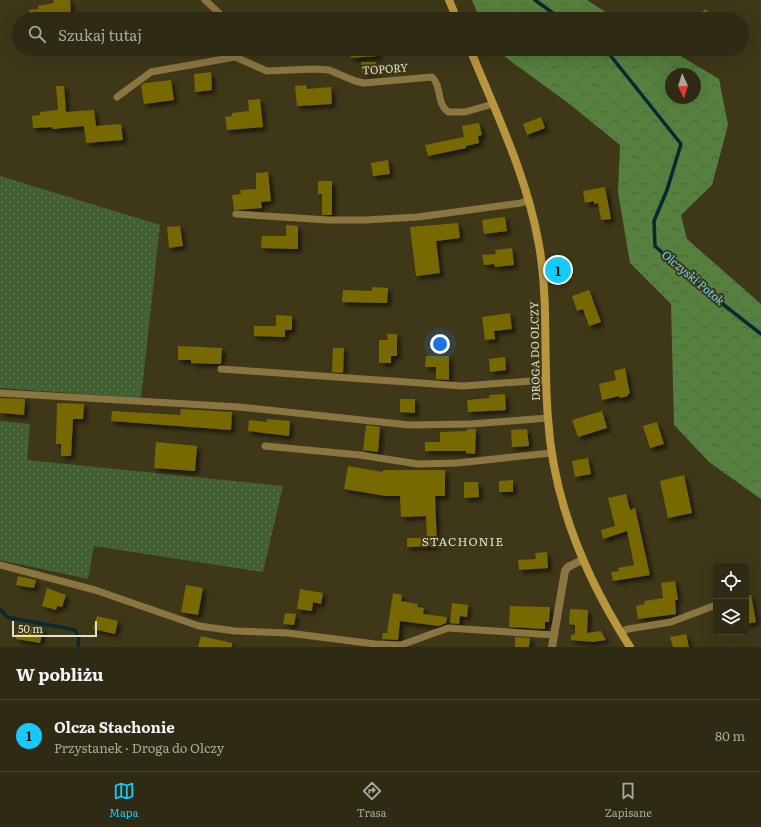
<!DOCTYPE html>
<html lang="pl">
<meta charset="utf-8">
<style>
:root{--surface:#2e2a13;--page:#3a3621;--text:#f1f3f6;--muted:#a7a7a0;--line:#494633;--accent:#17cafb}
body{margin:0;font-family:Literata,serif;background:var(--page);color:var(--text)}
.controls{position:absolute;right:12px;bottom:12px;display:grid;overflow:hidden;border-radius:6px;box-shadow:0 4px 16px #0002}
.controls button{width:36px;height:36px;display:grid;place-items:center;padding:0;border:0;border-bottom:1px solid var(--line);background:var(--surface);color:var(--text);font:20px sans-serif}
.compass{position:absolute;left:665px;top:68px;width:36px;height:36px;border-radius:50%;background:var(--surface);box-shadow:0 4px 16px #0002;rotate:176deg}
.scale{position:absolute;left:12px;bottom:10px;width:85px;box-sizing:border-box;padding-left:4px;border:2px solid #e2dfcd;border-top:0;font-size:11px;line-height:14px;white-space:nowrap;color:#e2dfcd;-webkit-text-stroke:3px #3e3819;paint-order:stroke}
.you{position:absolute;left:440px;top:344px;width:14px;height:14px;margin:-10px;border:3px solid #fff;border-radius:50%;background:#1a73e8;box-shadow:0 0 0 6px #1a73e833}
.badge{display:grid;place-items:center;width:26px;height:26px;border-radius:50%;background:var(--accent);color:#111;font-size:13px;font-weight:700}
.pin{position:absolute;translate:-50% -50%;border:2px solid #fff;box-shadow:0 1px 4px #0006}
.list{margin:0;padding:0;list-style:none}
h2{display:flex;justify-content:space-between;align-items:center;height:52px;margin:0;padding:0 16px;font-size:17px}
h2 small{font-size:13px;font-weight:400;color:var(--muted)}
.list li{display:grid;grid-template-columns:26px 1fr auto;gap:12px;align-items:center;box-sizing:border-box;height:72px;padding:0 16px;border-top:1px solid var(--line)}
.list b{display:block;font-size:15px;white-space:nowrap}
.list p{margin:0;font-size:13px;white-space:nowrap;color:var(--muted)}
.list em{font-size:13px;font-style:normal;color:var(--muted)}
.icon{flex:none;width:22px;height:22px;fill:none;stroke:currentColor;stroke-width:2;stroke-linecap:round;stroke-linejoin:round}
.map{position:relative;flex:none;width:761px;height:647px;overflow:hidden}
.search{position:absolute;background:var(--surface);box-shadow:0 4px 16px #0002;left:12px;right:12px;top:12px;height:44px;display:flex;align-items:center;gap:10px;box-sizing:border-box;padding:0 14px;border-radius:22px;color:var(--muted);font-size:15px}
.sheet{height:124px;background:var(--surface)}
nav{display:flex;justify-content:space-around;align-items:center;box-sizing:border-box;height:56px;border-top:1px solid var(--line);background:var(--surface);font-size:11px;color:var(--muted)}
nav a{display:grid;justify-items:center;gap:2px}
nav .on{color:var(--accent)}
.map>svg:first-child{display:block}
.grass{fill:url(#grass-dots)}
.forest{fill:url(#forest-crowns);fill-rule:evenodd}
.lines{fill:none;stroke-linecap:round;stroke-linejoin:round}
.stream{stroke:#072933;stroke-width:3.5}
.building{fill:#786803;filter:url(#shadow)}
.lane{stroke:#8b7541;stroke-width:7}
.street{stroke:#8b7541;stroke-width:8}
.secondary{stroke:#b9963e;stroke-width:8}
.labels{text-anchor:middle;stroke-width:4;stroke-linejoin:round;paint-order:stroke}
.street-label{font-size:11px;fill:#e2dfcd;stroke:#3e3819}
.water-label{font-size:12px;font-style:italic;fill:#6ad4f7;stroke:#3e3819}
.neighbourhood-label{font-size:12px;letter-spacing:1px;fill:#e2dfcd;stroke:#3e3819}
</style>
<div class="map">
<svg width="761" height="647" viewBox="0 0 761 647">
<defs>
<pattern id="grass-dots" width="8" height="8" patternUnits="userSpaceOnUse"><rect width="8" height="8" fill="#415f31"/><path d="M2 2h.1M6 6h.1" fill="none" stroke="#5c764e" stroke-width="1.8" stroke-linecap="round"/></pattern>
<pattern id="forest-crowns" width="20" height="18" patternUnits="userSpaceOnUse"><rect width="20" height="18" fill="#55803e"/><path d="M2 6a3 3 0 1 1 6 0M12 15a3 3 0 1 1 6 0" fill="none" stroke="#4d653e"/></pattern>
<filter id="shadow"><feDropShadow dx="3.5" dy="3.5" stdDeviation="2" flood-color="#0009"/></filter>
</defs>
<rect width="100%" height="100%" fill="#3e3819"/>
<!-- grass -->
<path class="grass" d="M0,176l160,49 -19,173 -141,-10z
M0,421l30,3 -3,36 256,26 -20,86 -169,-26 -6,33 -88,-19z"/>
<!-- forest -->
<path class="forest" d="M472,0h115l29,19h-136z
M494,49h175l50,30 9,46 -16,60 -31,30 6,24 74,65v195l-52,-37 -35,-37 -3,-121 -41,-41 -12,-71 2,-47 -53,-43zM671,74h24v24h-24z"/>
<g class="lines">
<!-- stream -->
<path class="stream" d="M535,0l26,19
M602,49l8,6 71,89 -14,46 -13,31 1,25 32,30 74,58
M0,609l7,8 68,13 4,8 -1,9"/>
</g>
<!-- building -->
<path class="building" d="M53,0h17l1,15 -41,4 -1,-9 9,-1v-3l16,-3z
M706,9l7,10h-22z
M350,49h27l1,7 -27,2z
M361,62h15l1,10 -15,1z
M211,72l1,18 -17,2 -1,-18z
M171,80l3,20 -30,4 -3,-19 4,-2z
M306,85l1,4 24,-2 1,17 -35,2 -2,-20z
M56,86h8l2,26 28,-2 2,16 25,-2 2,16 -37,3 -2,-17 -32,3v-2l-19,1 -1,-12 8,-1v-3l18,-2z
M260,99l3,28 -36,3 -2,-13 7,-1v-3l17,-2 -1,-11z
M541,117l4,11 -18,7 -4,-11z
M479,123l3,12 -4,1 1,7 -13,3v2l-38,8 -3,-11 39,-8 -2,-11z
M388,160l2,14 -17,2 -2,-13z
M268,172l3,29 -10,1 1,6 -28,2 -2,-15 9,-1 -1,-4 16,-1v-16z
M318,181h14v34h-10v-21h-4z
M605,187l6,32 -10,1 -3,-17 -4,1v-3l-9,2 -2,-12z
M505,217l2,14 -23,3 -2,-14z
M458,223l2,15 -24,3 4,32 -24,3 -6,-49z
M286,225l12,1v23l-37,-1 1,-12h24z
M180,226l3,20 -14,2 -2,-21z
M512,248l2,17 -19,2 -1,-3 -10,1 -2,-10 14,-1 -1,-4z
M372,287l16,1 -1,15 -45,-1 1,-12 29,1z
M589,290l12,32 -12,4 -6,-17 -6,2 -5,-15z
M510,313l2,16 -18,2 1,8 -10,1 -3,-23z
M276,315l16,1v14h-7v7l-31,-1v-10h22z
M387,334h10v22h-6v7h-12v-23h9z
M178,346l44,2 -1,16 -30,-1v-3h-13z
M333,348h11l-1,25 -11,-1z
M426,356h23v24l-13,-1v-12h-11z
M505,357l1,13 -16,2 -1,-13z
M625,368l5,26h-2v2l-8,2 -1,-2 -17,4 -3,-16 17,-4 -2,-9z
M505,394l1,16 -38,2 -1,-12 23,-2 -1,-3z
M0,398l25,1 -1,16 -24,-2z
M400,399h15v14l-15,-1z
M57,403l27,1 -1,15h-10l-2,37h-10v-12h-5z
M181,409l51,3 -1,18 -120,-9 1,-10 68,4z
M602,411l5,17 -29,9 -6,-17z
M267,419l23,2 -1,15 -41,-5 1,-11 18,2z
M657,422l7,22 -14,4 -7,-22z
M366,425l14,2 -2,25 -15,-2z
M467,429h9l-1,25 -9,-1v-2h-41v-9h15v-10l27,-1z
M527,429l2,17 -17,1 -1,-17z
M156,442l41,4 -2,25 -41,-3z
M588,458l3,16 -16,3 -3,-16z
M348,466l35,6v-2h62v26h-10l2,50 -30,1v-9h20l-1,-22 -25,1 -1,-21h-14l-42,-7z
M684,475l8,38 -24,5 -8,-37z
M513,480v12h-14v-11z
M464,482h14l1,15 -15,1z
M626,494l4,16 5,-2 15,67 -37,6 -2,-9 8,-1 -1,-3 16,-3 -7,-34 -24,8 -2,-9 14,-4 -7,-28z
M547,552l1,16 -29,2 -1,-10 18,-1 -1,-6z
M18,576l18,4 -2,8 -18,-3z
M675,581l3,19h-3l1,14 -38,5 -2,-13 9,-2 -1,-3 19,-3 -2,-15z
M186,585l17,3 -5,27 -17,-3z
M47,588l19,7 -4,12 -5,-1 -1,4 -14,-4z
M300,589l23,4 -2,11 -8,-2 -1,9 -15,-2z
M393,593l9,2 -1,6 17,3 -1,3 7,1 -1,6 24,3 -1,6 -7,3 -39,-5 -2,19 -16,-1 1,-6h4z
M751,595l5,27 -10,2v-28z
M452,603l16,2 -1,12 -7,-1 -1,8 -9,-1z
M510,606l40,1 -1,15h-4v7l-36,-2z
M570,609l18,1 -1,23 14,-2 5,9 -13,2 -22,-2v-5l4,-1v-9l-6,-1z
M285,613l11,1 -2,11 -11,-1z
M97,616l21,5 -3,13 -22,-5z
M18,624l25,5 -3,14 -24,-4z
M686,634l3,13h-16l-3,-10z
M201,636l31,7v4h-34z
M515,637l15,1 -1,9h-14z"/>
<g class="lines">
<!-- lane -->
<path class="lane" d="M205,0l14,13 1,6
M230,49l5,8 32,14 47,-2 15,1 26,11 9,2 68,-6c10,9 4,26 16,35h17l28,-8
M117,97l34,-25 84,-15
M236,214l92,6h37l53,-3 103,-14 8,-3
M221,369l242,17 83,-6
M0,393l239,14 170,18 62,-1 77,-6
M265,446l95,9 58,9 39,-1 94,-10
M0,565l95,25 104,36 36,5 53,2 87,11 26,1 47,-17 106,7
M621,632l7,-3 43,-7 45,-17"/>
<!-- street -->
<path class="street" d="M552,647l13,-76 3,-4 14,-7"/>
<!-- secondary -->
<path class="secondary" d="M449,0l8,19
M470,49c26,64 57,127 69,196 10,57 4,116 9,173 5,84 37,159 82,229"/>
</g>
<g class="labels">
<!-- street labels -->
<g class="street-label">
<text transform="translate(385 69) rotate(-4)" y="4">TOPORY</text>
<text transform="translate(535 351) rotate(-91)" y="4">DROGA DO OLCZY</text>
</g>
<!-- water labels -->
<g class="water-label">
<text transform="translate(693 278) rotate(40)" y="4">Olczyski Potok</text>
</g>
<!-- neighbourhood labels -->
<g class="neighbourhood-label">
<text x="463" y="546">STACHONIE</text>
</g>
</g>
</svg>
<div class="controls">
<button><svg class="icon" aria-label="locate" viewBox="0 0 24 24"><circle cx="12" cy="12" r="6"/><path d="M12 2v4M12 18v4M2 12h4M18 12h4"/></svg></button>
<button><svg class="icon" aria-label="layers" viewBox="0 0 24 24"><path d="M12 4l9 5-9 5-9-5zM3 14l9 5 9-5"/></svg></button>
</div>
<svg class="compass" viewBox="-18 -18 36 36"><path d="M0-13l5 13h-10z" fill="#e53935"/><path d="M0 13l5-13h-10z" fill="#a7a7a0"/></svg>
<div class="scale">50 m</div>
<div class="you"></div>
<div class="pin badge" style="left:558px;top:270px">1</div>
<div class="search"><svg class="icon" aria-label="search" viewBox="0 0 24 24"><circle cx="10" cy="10" r="6"/><path d="M15 15l6 6"/></svg>Szukaj tutaj</div>
</div>
<section class="sheet">
<h2>W pobliżu<small></small></h2>
<ul class="list">
<li><span class="badge">1</span><div><b>Olcza Stachonie</b><p>Przystanek · Droga do Olczy</p></div><em>80 m</em></li>
</ul>
</section>
<nav>
<a class="on"><svg class="icon" aria-label="map" viewBox="0 0 24 24"><path d="M3 6l6-2 6 2 6-2v14l-6 2-6-2-6 2zM9 4v14M15 6v14"/></svg>Mapa</a>
<a><svg class="icon" aria-label="directions" viewBox="0 0 24 24"><path d="M12 3l9 9-9 9-9-9zM9 14v-3h6M13 9l2 2-2 2"/></svg>Trasa</a>
<a><svg class="icon" aria-label="saved" viewBox="0 0 24 24"><path d="M7 4h10v16l-5-4-5 4z"/></svg>Zapisane</a>
</nav>
